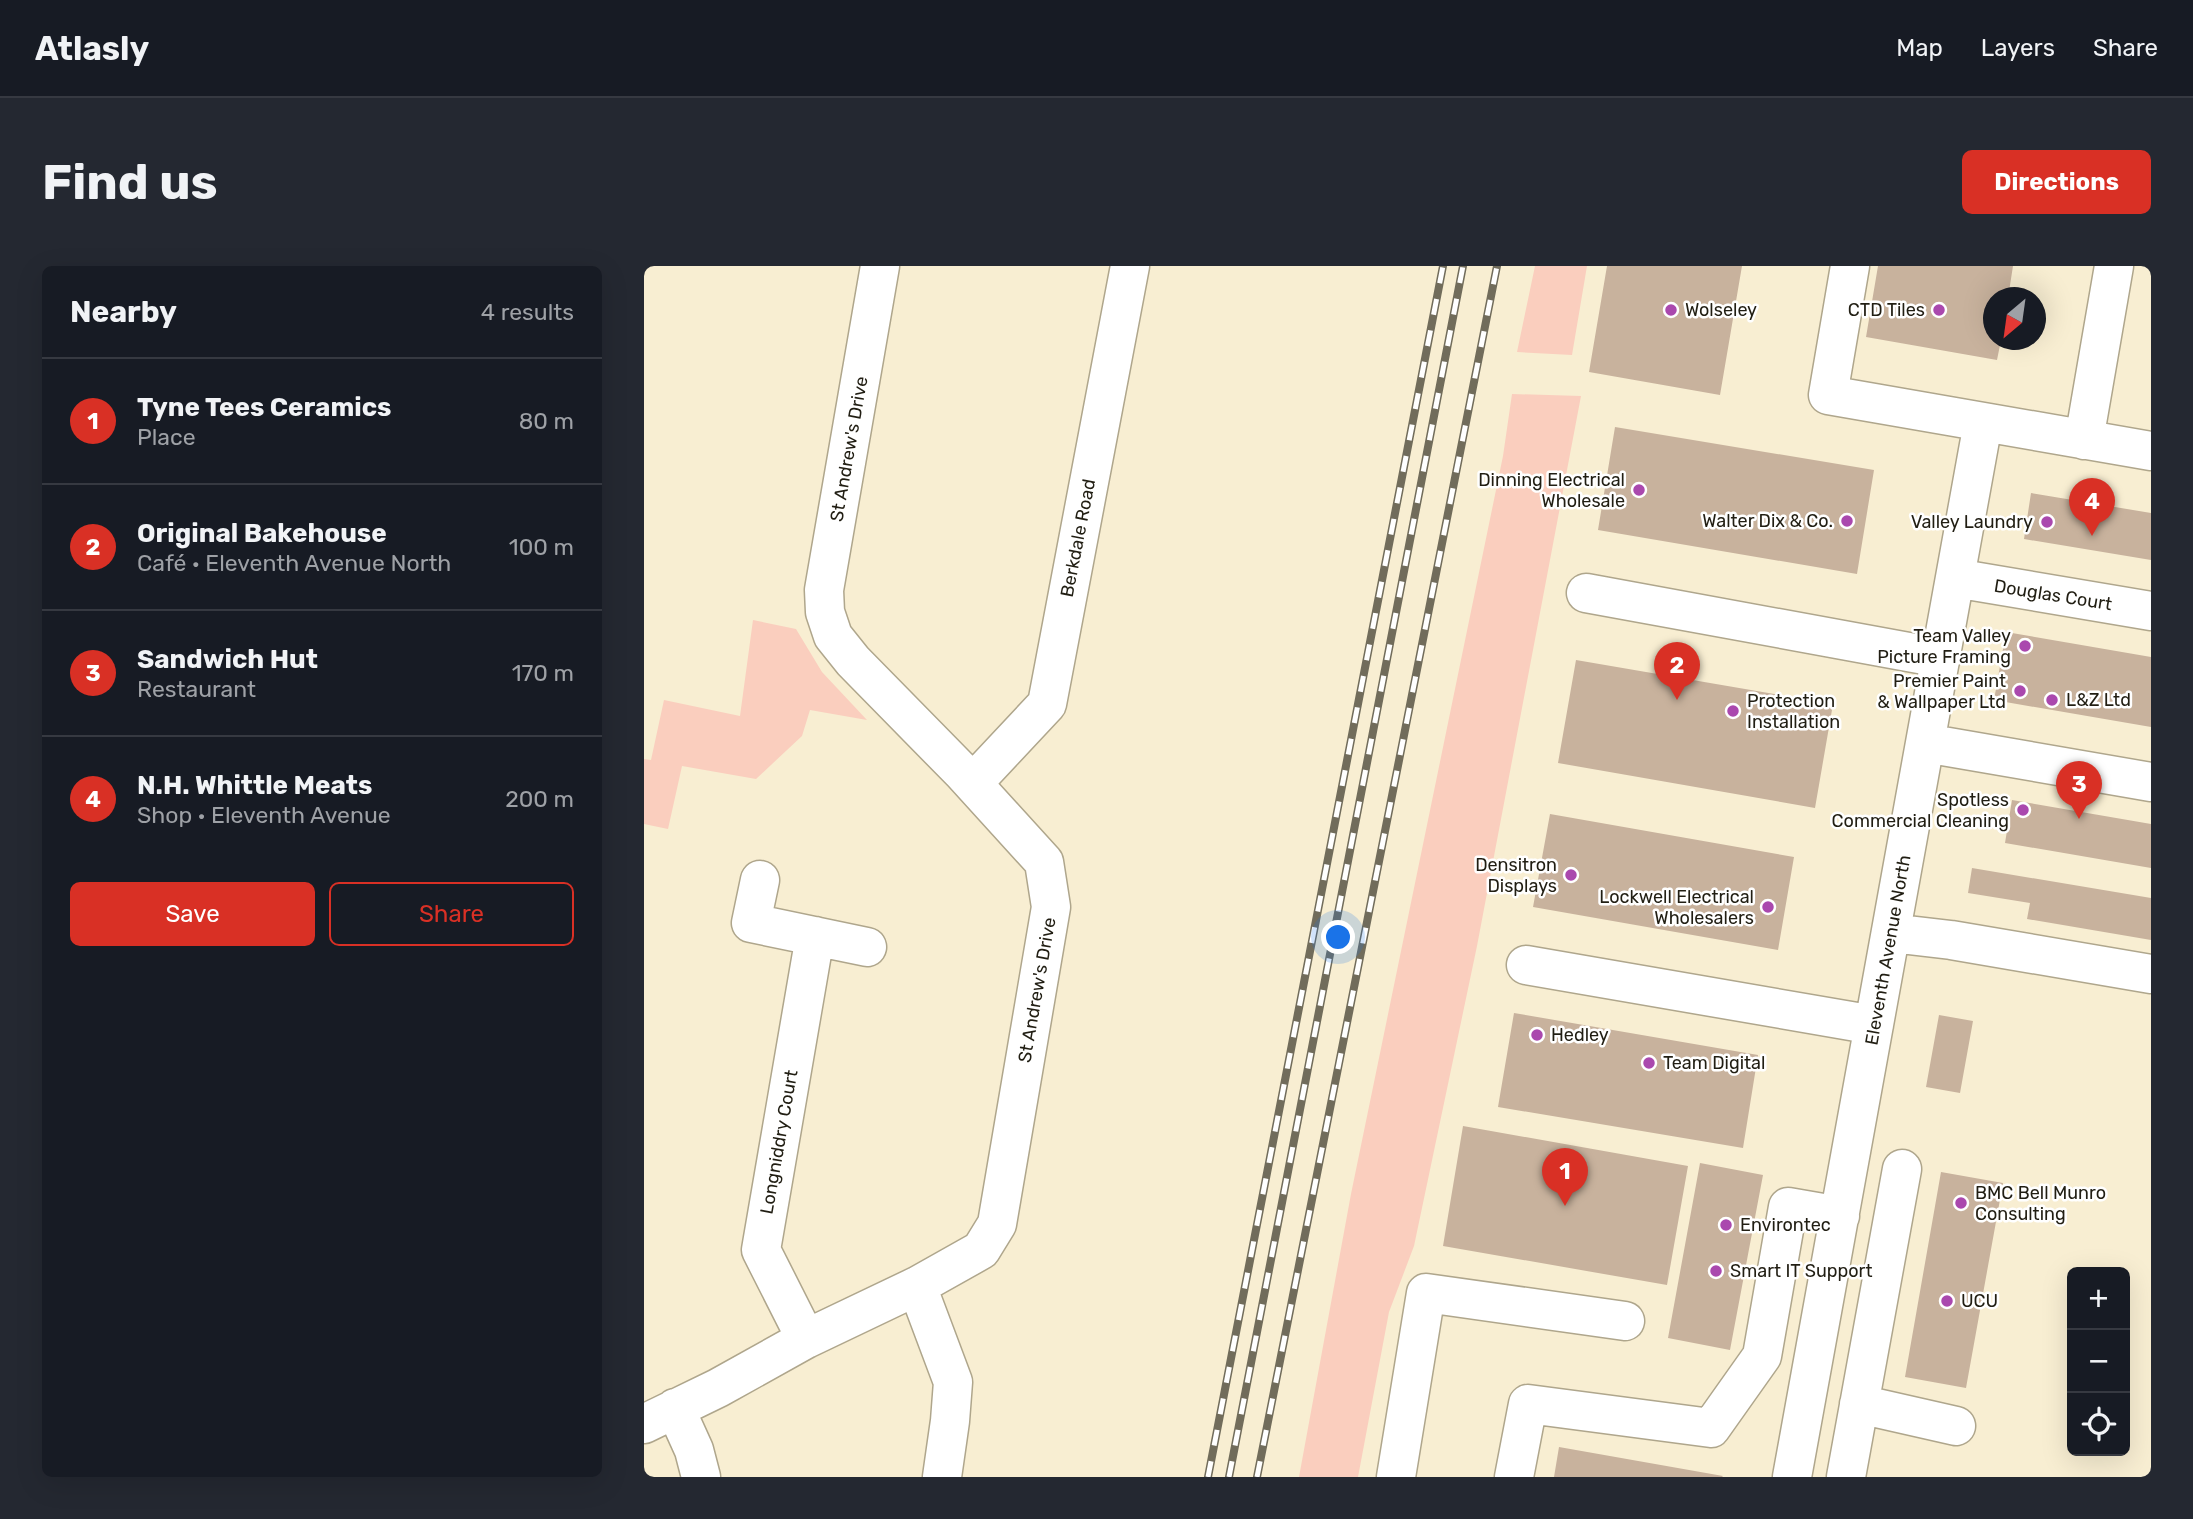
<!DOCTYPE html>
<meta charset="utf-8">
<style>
:root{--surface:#171b24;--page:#242831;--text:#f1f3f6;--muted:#9ea1a6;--line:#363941;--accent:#d93025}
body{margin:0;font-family:Rubik,sans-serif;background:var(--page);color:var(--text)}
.controls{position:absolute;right:21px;bottom:21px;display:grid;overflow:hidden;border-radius:10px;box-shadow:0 7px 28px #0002}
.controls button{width:63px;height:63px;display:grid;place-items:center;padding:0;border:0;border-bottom:2px solid var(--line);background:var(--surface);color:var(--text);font:35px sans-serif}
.compass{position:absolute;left:1339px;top:21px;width:63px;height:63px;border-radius:50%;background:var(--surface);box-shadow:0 7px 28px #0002;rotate:209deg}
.you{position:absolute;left:695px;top:672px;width:24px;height:24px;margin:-18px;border:5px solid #fff;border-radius:50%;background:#1a73e8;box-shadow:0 0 0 10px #1a73e833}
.badge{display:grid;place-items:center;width:46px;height:46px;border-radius:50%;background:var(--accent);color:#fff;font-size:23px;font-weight:700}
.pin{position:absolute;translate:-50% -58px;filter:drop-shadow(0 2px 4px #0008)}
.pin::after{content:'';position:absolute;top:37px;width:24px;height:21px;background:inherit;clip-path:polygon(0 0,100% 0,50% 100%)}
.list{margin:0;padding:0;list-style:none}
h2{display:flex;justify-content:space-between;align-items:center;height:91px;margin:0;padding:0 28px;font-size:30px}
h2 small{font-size:23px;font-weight:400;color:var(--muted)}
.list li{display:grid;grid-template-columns:46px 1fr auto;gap:21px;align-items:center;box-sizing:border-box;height:126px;padding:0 28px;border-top:2px solid var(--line)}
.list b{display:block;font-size:26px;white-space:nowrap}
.list p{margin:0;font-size:23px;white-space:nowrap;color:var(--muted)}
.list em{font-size:23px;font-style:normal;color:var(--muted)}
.actions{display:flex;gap:14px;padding:21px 28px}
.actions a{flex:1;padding:16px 0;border:2px solid var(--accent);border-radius:10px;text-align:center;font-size:24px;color:var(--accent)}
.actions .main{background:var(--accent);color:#fff}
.icon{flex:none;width:38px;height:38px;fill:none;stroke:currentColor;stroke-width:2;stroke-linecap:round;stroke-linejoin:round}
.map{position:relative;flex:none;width:1507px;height:1211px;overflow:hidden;border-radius:10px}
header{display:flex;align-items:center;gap:42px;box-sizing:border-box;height:98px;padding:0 35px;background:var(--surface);border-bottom:2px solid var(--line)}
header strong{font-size:33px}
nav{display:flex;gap:38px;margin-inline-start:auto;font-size:24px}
.intro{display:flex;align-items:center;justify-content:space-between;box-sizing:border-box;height:168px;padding:0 42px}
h1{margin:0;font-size:49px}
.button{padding:18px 32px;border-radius:10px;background:var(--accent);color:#fff;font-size:24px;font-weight:700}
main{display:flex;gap:42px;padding:0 42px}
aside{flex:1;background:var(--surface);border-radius:10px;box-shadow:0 7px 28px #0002}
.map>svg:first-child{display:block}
.green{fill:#facebe}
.building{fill:#c8b29d}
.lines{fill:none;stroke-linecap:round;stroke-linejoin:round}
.minor-casing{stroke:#afa68c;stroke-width:41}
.minor{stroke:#fff;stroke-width:38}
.rail-casing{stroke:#716c5b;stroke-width:8}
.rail{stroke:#fff;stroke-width:5;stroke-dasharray:16;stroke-linecap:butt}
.poi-dot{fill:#aa48ae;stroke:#fff;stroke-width:2.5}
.labels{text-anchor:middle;stroke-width:5;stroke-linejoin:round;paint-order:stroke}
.poi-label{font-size:18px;fill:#211e13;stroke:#fff;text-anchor:start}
.street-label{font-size:18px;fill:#211e13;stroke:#fff}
</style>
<header>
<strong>Atlasly</strong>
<nav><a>Map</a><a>Layers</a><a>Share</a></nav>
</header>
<div class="intro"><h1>Find us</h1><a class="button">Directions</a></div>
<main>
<aside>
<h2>Nearby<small>4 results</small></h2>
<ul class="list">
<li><span class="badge">1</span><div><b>Tyne Tees Ceramics</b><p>Place</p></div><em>80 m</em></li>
<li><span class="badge">2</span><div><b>Original Bakehouse</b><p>Café · Eleventh Avenue North</p></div><em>100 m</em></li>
<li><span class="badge">3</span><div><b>Sandwich Hut</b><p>Restaurant</p></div><em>170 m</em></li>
<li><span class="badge">4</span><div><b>N.H. Whittle Meats</b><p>Shop · Eleventh Avenue</p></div><em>200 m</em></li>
</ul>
<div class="actions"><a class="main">Save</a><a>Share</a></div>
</aside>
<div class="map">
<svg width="1507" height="1211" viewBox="0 0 1507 1211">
<rect width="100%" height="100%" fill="#f8eed2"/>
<!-- green -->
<path class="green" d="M891,0h52l-15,89 -55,-3z
M868,128l69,2 -104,550 -63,300 -25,66 -31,165h-59l52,-283 152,-738z
M109,354l43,9 26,43 45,48 -57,-10 -8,26 -46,43 -74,-13 -14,63 -24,-5v-65l7,1 13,-60 76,16z"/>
<!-- building -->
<path class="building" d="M963,0h135l-22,129 -131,-23z
M1234,0h135l-5,32h-14v42h7l-4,20 -131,-23z
M971,161l259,43 -17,104 -259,-44z
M1387,227l120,20v47l-127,-21z
M1362,366l145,25v70l-157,-27z
M932,394l257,44 -18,104 -257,-45z
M1368,534l139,24v44l-146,-25z
M906,548l244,43 -16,93 -245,-43z
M1328,602l179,30v42l-124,-21 3,-16 -62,-10z
M870,747l244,42 -15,93 -245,-41z
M1295,749l34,6 -13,72 -34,-6z
M819,860l225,40 -21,119 -224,-39z
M1056,897l63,12 -33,175 -62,-12z
M1297,906l62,11 -37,205 -61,-11z
M915,1181l164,29 -1,1h-168z"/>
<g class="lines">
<!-- minor casing -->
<g class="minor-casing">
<path id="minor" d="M1206,0l-22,129 323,56
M1440,174l30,-174
M1311,312l196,33
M942,327l355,65
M1281,477l226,39
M329,517l74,-79 83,-438
M116,614l-9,43 116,24
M1247,667l60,7 200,34
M882,699l348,60
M273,1020l36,96 -3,39 -8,56
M162,1073l-45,-89 54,-314
M1215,1138l97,22
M31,1142l19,42 7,27
M0,1158l74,-36 88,-49 111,-53 64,-36 16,-26 54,-317 -7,-45 -81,-89 -110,-112 -20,-25 -8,-24 -1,-22 56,-324
M752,1211l30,-184 199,28
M870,1211l14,-73 183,24 51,-72 26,-149 52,9
M1148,1211l191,-1054
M1202,1211l56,-308"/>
</g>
<!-- minor -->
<use href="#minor" class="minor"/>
<!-- rail casing -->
<g class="rail-casing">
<path id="rail" d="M564,1211l235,-1211
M585,1211l234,-1211
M613,1211l240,-1211"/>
</g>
<!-- rail -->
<use href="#rail" class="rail"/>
</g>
<!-- markers -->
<g class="poi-dot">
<circle cx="1027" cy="44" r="7"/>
<circle cx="1295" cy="44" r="7"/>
<circle cx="995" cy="224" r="7"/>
<circle cx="1203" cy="255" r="7"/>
<circle cx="1403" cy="256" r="7"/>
<circle cx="1381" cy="380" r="7"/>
<circle cx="1376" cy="425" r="7"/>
<circle cx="1408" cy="434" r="7"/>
<circle cx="1089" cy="445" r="7"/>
<circle cx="1379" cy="544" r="7"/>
<circle cx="927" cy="609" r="7"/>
<circle cx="1124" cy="641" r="7"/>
<circle cx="893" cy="769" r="7"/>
<circle cx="1005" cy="797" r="7"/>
<circle cx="1317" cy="937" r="7"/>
<circle cx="1082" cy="959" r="7"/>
<circle cx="1072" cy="1005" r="7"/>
<circle cx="1303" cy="1035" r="7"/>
</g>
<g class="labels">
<!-- poi labels -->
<g class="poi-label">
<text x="1041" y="50">Wolseley</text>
<text x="1281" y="50" text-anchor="end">CTD Tiles</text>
<text x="981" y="220" text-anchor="end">Dinning Electrical<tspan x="981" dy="21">Wholesale</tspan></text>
<text x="1189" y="261" text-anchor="end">Walter Dix &amp; Co.</text>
<text x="1389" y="262" text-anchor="end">Valley Laundry</text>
<text x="1367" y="376" text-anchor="end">Team Valley<tspan x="1367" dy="21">Picture Framing</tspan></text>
<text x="1362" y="421" text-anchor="end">Premier Paint<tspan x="1362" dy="21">&amp; Wallpaper Ltd</tspan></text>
<text x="1422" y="440">L&amp;Z Ltd</text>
<text x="1103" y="441">Protection<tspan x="1103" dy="21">Installation</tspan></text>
<text x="1365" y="540" text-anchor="end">Spotless<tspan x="1365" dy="21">Commercial Cleaning</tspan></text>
<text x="913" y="605" text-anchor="end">Densitron<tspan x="913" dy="21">Displays</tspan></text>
<text x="1110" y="637" text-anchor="end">Lockwell Electrical<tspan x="1110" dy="21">Wholesalers</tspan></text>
<text x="907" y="775">Hedley</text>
<text x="1019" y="803">Team Digital</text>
<text x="1331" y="933">BMC Bell Munro<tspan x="1331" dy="21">Consulting</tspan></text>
<text x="1096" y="965">Environtec</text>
<text x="1086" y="1011">Smart IT Support</text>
<text x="1317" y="1041">UCU</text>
</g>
<!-- street labels -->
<g class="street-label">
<text transform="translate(205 183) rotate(-80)" y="6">St Andrew's Drive</text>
<text transform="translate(434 272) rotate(-79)" y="6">Berkdale Road</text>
<text transform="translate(1409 329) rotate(9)" y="6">Douglas Court</text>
<text transform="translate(1244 684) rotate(-80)" y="6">Eleventh Avenue North</text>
<text transform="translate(393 724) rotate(-80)" y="6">St Andrew's Drive</text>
<text transform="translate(135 876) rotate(-80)" y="6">Longniddry Court</text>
</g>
</g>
</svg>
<div class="controls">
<button>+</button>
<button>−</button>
<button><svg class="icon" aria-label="locate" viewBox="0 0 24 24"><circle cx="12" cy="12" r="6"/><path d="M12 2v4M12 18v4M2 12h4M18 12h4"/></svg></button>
</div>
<svg class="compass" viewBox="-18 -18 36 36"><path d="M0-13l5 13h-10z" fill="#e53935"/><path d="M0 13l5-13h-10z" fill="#9ea1a6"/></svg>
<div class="you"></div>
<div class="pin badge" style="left:921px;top:940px">1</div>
<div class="pin badge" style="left:1033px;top:434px">2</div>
<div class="pin badge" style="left:1435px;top:553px">3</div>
<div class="pin badge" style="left:1448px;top:270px">4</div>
</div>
</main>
